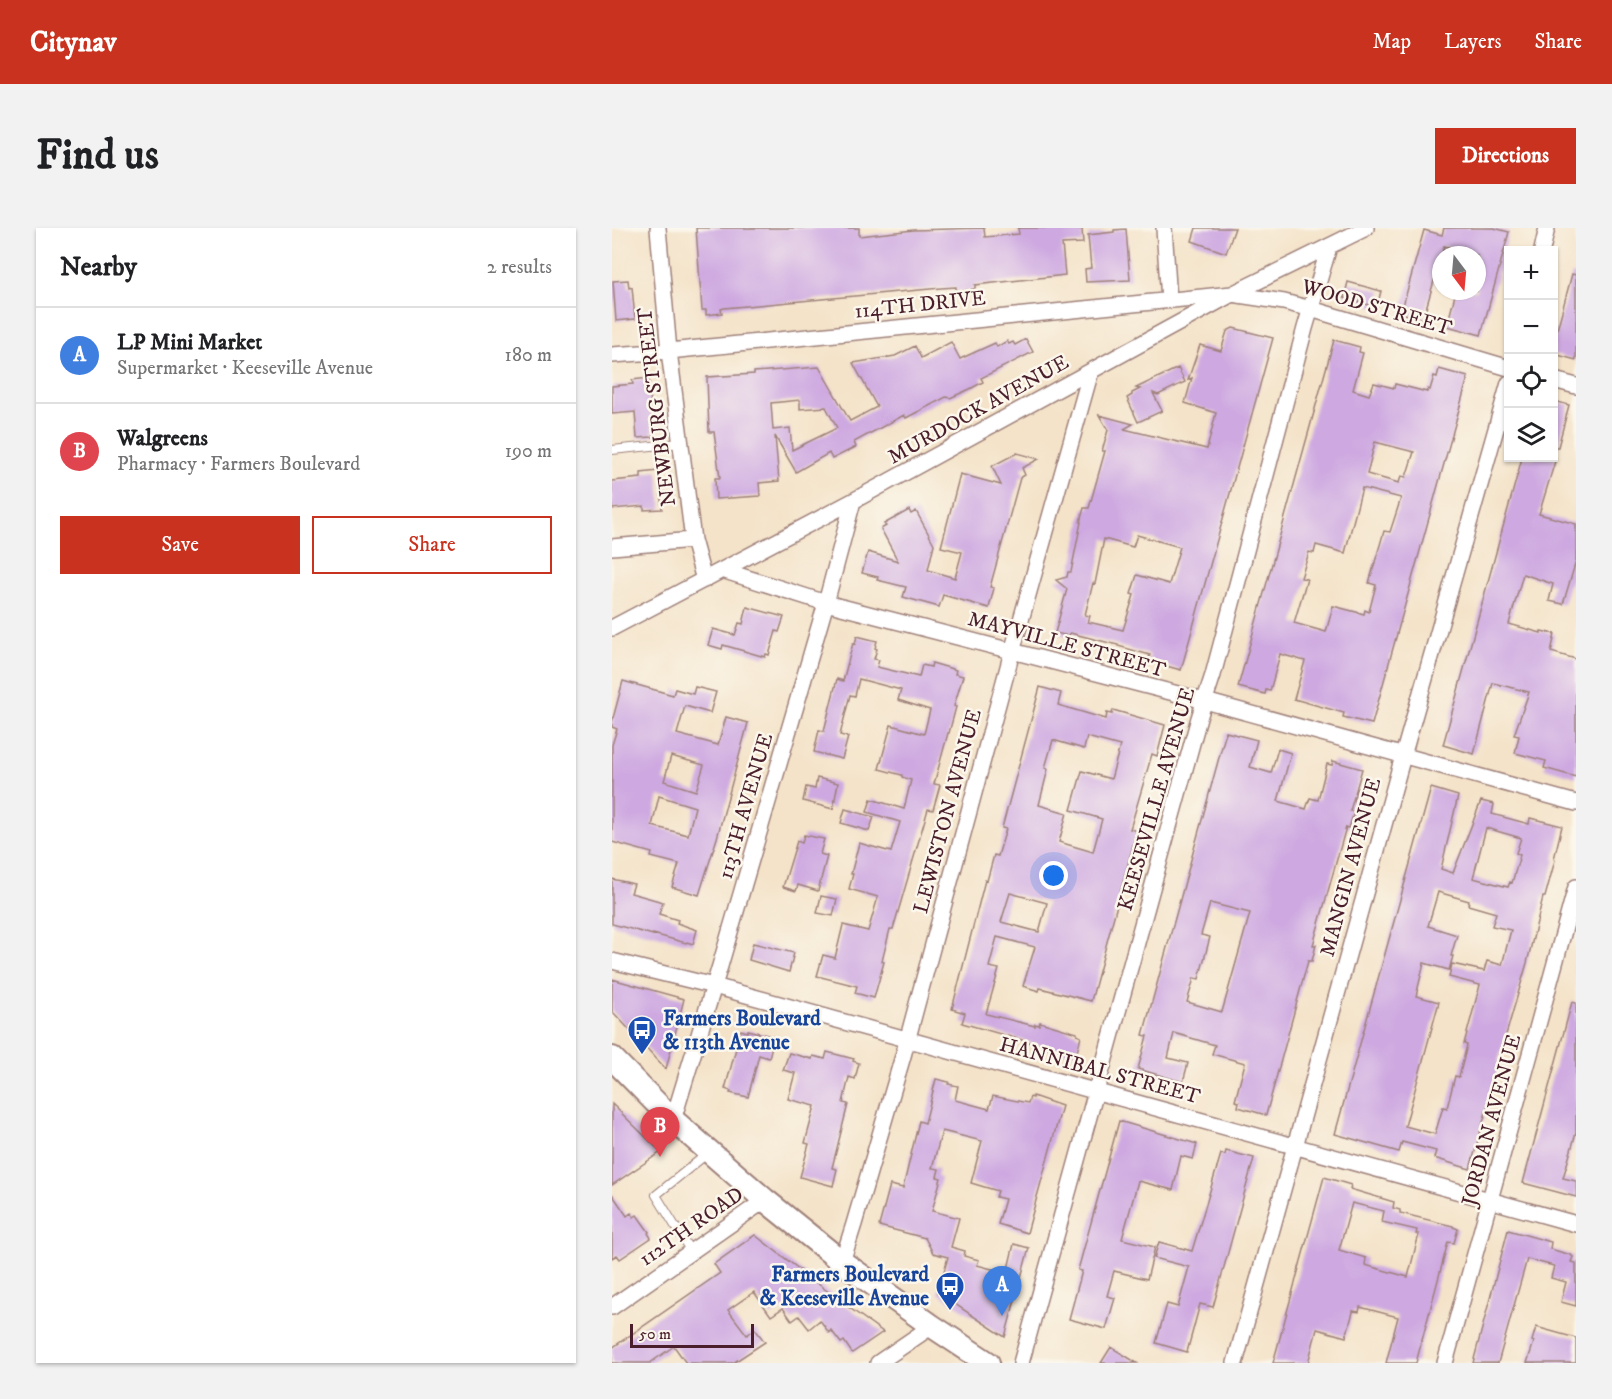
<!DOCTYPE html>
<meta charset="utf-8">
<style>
:root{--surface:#fff;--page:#f2f2f2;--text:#202124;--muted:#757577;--line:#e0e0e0;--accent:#c8321e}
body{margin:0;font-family:"IM FELL DW Pica",serif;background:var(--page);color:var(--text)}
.controls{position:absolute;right:18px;top:18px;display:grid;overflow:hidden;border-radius:0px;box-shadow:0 2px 4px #0004}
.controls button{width:54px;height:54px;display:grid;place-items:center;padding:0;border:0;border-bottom:2px solid var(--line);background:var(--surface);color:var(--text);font:30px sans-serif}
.compass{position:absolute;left:820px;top:18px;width:54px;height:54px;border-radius:50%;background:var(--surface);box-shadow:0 2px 4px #0004;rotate:164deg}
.scale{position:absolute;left:18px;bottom:15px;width:124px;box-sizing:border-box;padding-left:6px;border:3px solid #4a1f2b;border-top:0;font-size:16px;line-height:21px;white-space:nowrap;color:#4a1f2b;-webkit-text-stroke:4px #fbf7ec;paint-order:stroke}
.you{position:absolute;left:442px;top:648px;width:21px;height:21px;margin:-15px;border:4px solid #fff;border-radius:50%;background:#1a73e8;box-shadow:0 0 0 9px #1a73e833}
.badge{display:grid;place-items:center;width:39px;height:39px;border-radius:50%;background:var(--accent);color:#fff;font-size:20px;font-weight:700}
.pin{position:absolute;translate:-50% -50px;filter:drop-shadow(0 2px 3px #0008)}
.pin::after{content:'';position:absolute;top:32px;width:21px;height:18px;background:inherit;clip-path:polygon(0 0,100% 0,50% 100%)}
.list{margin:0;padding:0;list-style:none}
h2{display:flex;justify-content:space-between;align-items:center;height:78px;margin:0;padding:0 24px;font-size:26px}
h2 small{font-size:20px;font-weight:400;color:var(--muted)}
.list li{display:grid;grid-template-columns:39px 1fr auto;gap:18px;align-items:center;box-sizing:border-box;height:96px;padding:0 24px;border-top:2px solid var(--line)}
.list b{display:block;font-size:22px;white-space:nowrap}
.list p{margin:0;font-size:20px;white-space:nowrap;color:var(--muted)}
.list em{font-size:20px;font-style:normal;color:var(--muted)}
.actions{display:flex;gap:12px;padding:18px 24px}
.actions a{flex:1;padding:14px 0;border:2px solid var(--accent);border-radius:0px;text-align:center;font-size:21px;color:var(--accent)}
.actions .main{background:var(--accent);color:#fff}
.icon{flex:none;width:33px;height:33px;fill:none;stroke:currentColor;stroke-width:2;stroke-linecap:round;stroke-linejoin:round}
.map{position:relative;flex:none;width:964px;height:1135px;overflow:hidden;border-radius:0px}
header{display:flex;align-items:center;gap:36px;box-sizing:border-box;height:84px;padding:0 30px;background:var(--accent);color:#fff}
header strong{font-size:28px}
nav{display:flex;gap:33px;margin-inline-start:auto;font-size:21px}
.intro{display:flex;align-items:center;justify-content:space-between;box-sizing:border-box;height:144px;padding:0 36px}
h1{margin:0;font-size:42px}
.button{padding:15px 27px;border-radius:0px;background:var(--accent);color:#fff;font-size:21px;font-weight:700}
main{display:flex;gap:36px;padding:0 36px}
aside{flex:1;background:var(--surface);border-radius:0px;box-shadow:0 2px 4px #0004}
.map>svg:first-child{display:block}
.building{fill:#cea9e1;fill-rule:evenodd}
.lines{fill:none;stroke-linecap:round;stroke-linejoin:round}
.service-casing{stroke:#9f817a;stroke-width:10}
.minor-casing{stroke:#9f817a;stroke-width:18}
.secondary-casing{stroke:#9f817a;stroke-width:26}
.service{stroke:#fff;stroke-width:8}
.minor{stroke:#fff;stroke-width:15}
.secondary{stroke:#fff;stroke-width:22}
.labels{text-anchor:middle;stroke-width:5;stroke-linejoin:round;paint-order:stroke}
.street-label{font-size:21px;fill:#4a1f2b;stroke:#fbf7ec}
.transit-label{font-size:21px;font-weight:bold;fill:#164399;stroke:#fbf7ec;text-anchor:start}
</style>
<header>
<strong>Citynav</strong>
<nav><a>Map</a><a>Layers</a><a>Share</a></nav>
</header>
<div class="intro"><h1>Find us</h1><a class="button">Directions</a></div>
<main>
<aside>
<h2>Nearby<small>2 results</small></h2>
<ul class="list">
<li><span class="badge" style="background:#3f7fe0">A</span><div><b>LP Mini Market</b><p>Supermarket · Keeseville Avenue</p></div><em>180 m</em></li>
<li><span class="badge" style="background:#e0444e">B</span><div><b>Walgreens</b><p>Pharmacy · Farmers Boulevard</p></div><em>190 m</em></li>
</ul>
<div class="actions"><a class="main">Save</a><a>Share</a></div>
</aside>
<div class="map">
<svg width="964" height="1135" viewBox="0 0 964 1135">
<rect width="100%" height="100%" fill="#fbf7ec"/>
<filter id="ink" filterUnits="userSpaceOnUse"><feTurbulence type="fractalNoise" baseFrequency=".0167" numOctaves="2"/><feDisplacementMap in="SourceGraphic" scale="12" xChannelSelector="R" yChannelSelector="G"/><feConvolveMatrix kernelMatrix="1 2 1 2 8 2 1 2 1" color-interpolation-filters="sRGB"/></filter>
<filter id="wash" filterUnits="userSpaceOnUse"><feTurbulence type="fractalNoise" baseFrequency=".008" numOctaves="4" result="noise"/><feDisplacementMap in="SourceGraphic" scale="24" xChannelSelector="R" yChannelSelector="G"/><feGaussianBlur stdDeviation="1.35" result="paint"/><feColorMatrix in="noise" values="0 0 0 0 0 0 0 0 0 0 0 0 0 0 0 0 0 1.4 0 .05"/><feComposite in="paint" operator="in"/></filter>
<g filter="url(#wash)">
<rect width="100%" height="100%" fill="#f4e3c9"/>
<g id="blocks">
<!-- building -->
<path class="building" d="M84,0h163v8l55,-6 70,-2 1,9 34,-3 -1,-6h61v1h3l1,14 -21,1 3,31 -90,10v4l-19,3v-5l-15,1 -217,20 -3,1 1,4 -16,2v-5h-4z
M584,0h39l-9,25 -34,-12z
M832,0h50l15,4 -28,103 -34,-9 9,-35h21v-36h-11l1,-3 -23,-6 -21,73 -22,-6 23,-83 18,5z
M514,1l4,51 -44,2 -1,-13 6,-1 -3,-33 26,-3v-2z
M960,46l4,1v85l-22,-6v-13z
M16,52l1,8 3,-1 3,32 -19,2 -3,-40z
M736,54l33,9 -4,16 -33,-9z
M621,100l40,10 -92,332 -33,-9 2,-6 -32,-9v-1l-48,-12 -1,3 -14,-3 12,-44 -11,-9 11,-3 1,-5h3l10,-50h-1l4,-14h5l16,-57h-3l6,-21 -9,-15 34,9 -9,5 83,20 9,-36 -31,-10 7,-25 -4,2 12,-35 21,6 6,-20zM525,307l43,12 -11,37 -32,-9 -6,19 3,1 -11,35 -35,-8 2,-6 -5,-1 8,-32 2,1 9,-45 29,8z
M414,111l7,13 -52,26 2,4 -13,7 -20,9 -4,-1 -40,21 -2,-3 -50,27 2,5 -24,12 -3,-6 -33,19 -21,-36 4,45 -20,2 1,13 -44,3 -1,-21h5l-6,-46h-5l-2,-55 47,-3v-2l65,-5 31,54 27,-14 -24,-44 42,-7 20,-10 6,12 30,-16 9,17 35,-16 2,4 10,-6 2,3 4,-2 2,3zM188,172v9l26,-2 11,21 -45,22 -2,-22 -17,2 -2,-27z
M722,112l26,7 -1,5 4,1 -10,37 16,5 5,-12 20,5 1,-4 32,8 1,-3 2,1 4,-14 3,1 2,-8 29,8 -96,347 -29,-7 1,-4 -50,-14 11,-38 -25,-7 -10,37 -4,-1 -1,4 -27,-7zM763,214l39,10 -8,25 -5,-1 -2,7 -32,-9zM750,260l39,10 -11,34 -6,-1 -15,52 7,2 -7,27 -4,-2 -1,4 -31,-8 -7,26 -32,-9 13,-44 -6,-1 8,-26 5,1 2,-8 29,8z
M566,140l7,14 -27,13 -5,-2 9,18 -24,11 -11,-24 5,-3v-2l8,-4 -4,-1z
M37,150l4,59 -16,1 -2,-26 -23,2v-28l21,-2 -1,-4z
M942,173l15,4 -11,42h-4z
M405,225l22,6 -17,9 3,7 -5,3 -22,80 -8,29 4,1 -5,20 -46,-13 -4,12 -36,-10 3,-10 -29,-7 1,-3 -16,-4 6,-21 30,9 -17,-32 5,-3 -2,-2 25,-14 2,4 5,-3 18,33 -6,26 27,8 7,-26 -21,-5 19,-73 41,11 -9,-19z
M910,230h34l-17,56 37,10v37l-13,43 -14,-3 4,-17 -30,-10 -14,50 32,9v-2l14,3 -4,18 25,7v118l-32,-9 2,-7 -31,-8 4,-17 -5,-1 15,-43 -36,-9 -19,71 -31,-9z
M46,243l4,38 -18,1v-4l-32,3v-28l29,-3v-5z
M135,379l37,10 -5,15 -3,-1 -7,24 -3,-1 -1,3 -42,-12 -1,4 -14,-4 5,-16 22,6 4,-12 4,1z
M245,408l20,5 -2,7 2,1 -3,10 5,1 -2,7 42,10 3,-12 9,2 1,-4 24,7 -1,4 8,2 -9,30 2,1 -7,26h-1l-14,51 6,1 -7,25 -5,-1 -35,120h-3l-8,32 2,1 -10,36 -19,-5 2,-7 -40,-10 6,-21 12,3 8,-33 25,6 10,-34 -29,-8 4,-15h-2l8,-31 32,9 9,-30 -33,-10 4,-13 33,10 7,-29 -9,-3v-2l-23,-6 12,-44 33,9 6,-24 -32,-10 3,-10 -42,-11 -4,17 -5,-1 -10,40 8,2 -6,22 -28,-7 5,-22 5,1 13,-52 6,2 10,-38 2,1z
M11,453l50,14 2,-6 18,5 2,-7 21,5 -6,21 -25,-7 -8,28 41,11 8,-28 22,6 -31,115 -18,57 -27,-8 7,-23 -28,-7 1,-4 -40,-11v-97l5,-16 -5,-2v-5zM59,528l33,9 -8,26 -32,-10zM47,568l36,11 -7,28 -36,-9z
M428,459l21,6 -3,12 48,14 1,-6 5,1 1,-4 52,15 -8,31 -5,-2 -22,75 7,2 -46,170 -51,-13 -1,3 -16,-5 12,-39 -38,-10 -8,30 10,2 -13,45 49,12v-2l4,1 1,-3 37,11v2l4,2 -4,15 -5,-1 -1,3 -109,-31 3,-10 -13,-4 33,-129 2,1 7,-26 4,1 8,-27 -4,-1zM475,509l33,9 -9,33 -29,-8 -11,39 31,9 -9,33 -34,-10 8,-29 -28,-8 9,-36 -3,-1 8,-28 31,9zM398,665l37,10 -8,29 -38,-10z
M614,504l31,8 -7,27 21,6 7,-24 13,4 -13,48 28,8 4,-11 8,2 9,-36 5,1 1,-4 29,8 -12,42 4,1 -5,16 -3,-1 -33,118h3l-4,16h-4l-42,154 -28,-8 1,-5 -4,-1 10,-38 -33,-9 3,-9 -41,-12 -6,25 20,5 -5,19 -45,-13 9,-33 -4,-1zM598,675l40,10 -28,99 -35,-10 7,-24 5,1 11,-42 -9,-2z
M205,550l21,5 -5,26 -30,-8 3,-14 9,2z
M819,560l27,8 -17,73 12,4 28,-72 13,3 -2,10 37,10 1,-6 32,8 -8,33 1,1 -10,37h-2l-16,66 -29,99h2l-30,107 -36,-11 2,-7 -34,-9 -3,10 -64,-18zM874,600l35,10 -5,15 4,2 -8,28 -2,-1 -2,5 -35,-9zM826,664l31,9 -1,4 28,8 -4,13 19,4 -9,35 -15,-4 -3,10 -32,-7 -3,13 31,8 -16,59 3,1 -8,32 -4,-1 -8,32 -4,-1 -8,27 -30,-8 34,-124 -23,-6 8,-33 25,7 4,-14h-2l6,-21 -29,-9z
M233,581l29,8 -5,14 -28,-8z
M192,607l20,4 -4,15 7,2 -9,35 -20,-6 -2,6 -13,-4 14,-46 5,2z
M0,651l22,5 -3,9 32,9 -4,12 19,6 -1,3 20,7 -4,14 -6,-2 -1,1 -33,-9v1l-41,-11z
M209,668l16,3 -4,17 -16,-3z
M141,715l41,10 -5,19 -40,-12z
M0,751l72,20 -18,70 -54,-58z
M960,774l4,1v130l-13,45 13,3v16l-53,-14z
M129,802l6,2 1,-2 26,7 -5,21 -10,-3 -11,42 -18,-4 1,-2 -6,-2z
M215,824l27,7 -1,2 6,2 -4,16 -6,-2 -6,26 5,1 -16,64 5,1 -4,17 -33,-9 9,-33 -4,-1 10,-37 -27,-7 7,-26 -12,-3 6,-17 23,6 1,-3 12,3z
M324,851l13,3 -1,2 10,2 -3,14 34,9 4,-13 35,7 2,-6 3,1v-2l29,10 -35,127 -29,-9 7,-25 -9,-2 2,-6 -27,-8 11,-42 -40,-10 -10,37 7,1 -2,8 4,1 -9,33 27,7 -8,29 14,4 -1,5 15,4 -2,5 30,8 7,-29 15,4 -24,89 -67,-44 10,-36 -15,-4 -8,-15 -46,-12 11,-41 13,3 16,-67 6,2z
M0,876l49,48 -49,33z
M507,893l78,23 -4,15 -12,-3 -8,34 -35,-9 -16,58 33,8 -8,32 -33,-8 -7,25 8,2 -9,31 -37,-10 13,-48 -4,-1z
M614,923l28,7 -41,149 -13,-3 -13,48 -31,-9 11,-39 11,3 11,-40 -35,-9 5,-16 33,9 29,-97 4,1z
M712,949l27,8 -1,4 44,13 -1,6 7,2v3l53,13v1l5,2 -4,14 -6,-1 -32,121h-30l12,-46 -38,-10 -1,5 -6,-1v1l-7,25 -29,-8 -9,34h-35zM740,975l32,8 -2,11 35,8 -1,4h3l-11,43 -43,-12 1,-7 -27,-8z
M0,966l15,22 4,-3 3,4 3,-2 12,17 -1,1 3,5 -31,21 -3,-4 -5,3z
M896,1002l43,12 -1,7 21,6 2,2 -2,5 5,1v43l-15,-4 5,-20 -15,-4 3,-12 -27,-7 -29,104h-25z
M143,1007l89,69 39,28 -31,21 -8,-12 -3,2 -10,-13 -2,3 -9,-13 -11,9 -10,-13 -7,5 -9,-13 -12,8 -17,-24 -26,18 19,25 8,-6 10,13 -32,21h-47l-12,-17 -24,17h-38v-15l108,-75 -6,-9z
M924,1099l40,11v25h-49l7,-21 -2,-1z
M499,1119l26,16h-36z"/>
</g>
</g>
<g filter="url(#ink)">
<use href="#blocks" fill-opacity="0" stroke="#9f817a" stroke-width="1.5"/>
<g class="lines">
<!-- service casing -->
<g class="service-casing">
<path id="service" d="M0,222l69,-7
M79,1024l-35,-57 52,-42"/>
</g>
<!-- minor casing -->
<g class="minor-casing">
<path id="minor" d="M46,0l11,123 24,189 11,40
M552,0l5,72
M930,22l5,-22
M0,127l57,-4 563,-57 52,8 27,7 198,59
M942,152l22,6
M0,319l81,-7
M110,342l104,33 379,98 371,102
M0,400l241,-127 379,-207 134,-66
M0,733l102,25 862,238
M61,892l47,-154 106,-363 27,-102
M230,1034l12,-38 49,-168 109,-404 79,-281
M0,1079l153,-107
M266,1135l54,-37
M409,1135l178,-645 14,-43 92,-347 24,-81
M623,1135l168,-607 106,-373
M833,1135l131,-476"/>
</g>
<!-- secondary casing -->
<g class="secondary-casing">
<path id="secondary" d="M0,830l61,62 92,80 77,62 90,64 56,37"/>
</g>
<!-- service -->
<use href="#service" class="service"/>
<!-- minor -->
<use href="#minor" class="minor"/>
<!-- secondary -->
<use href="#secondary" class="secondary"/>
</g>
</g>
<!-- icons -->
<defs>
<g id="bus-pin" transform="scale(1.5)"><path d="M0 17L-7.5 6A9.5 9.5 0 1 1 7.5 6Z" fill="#1a4fb4" stroke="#fbf7ec"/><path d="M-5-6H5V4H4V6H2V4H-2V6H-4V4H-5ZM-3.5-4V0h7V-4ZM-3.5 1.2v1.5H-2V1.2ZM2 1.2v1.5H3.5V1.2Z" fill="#fff"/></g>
</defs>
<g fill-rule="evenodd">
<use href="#bus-pin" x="30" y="802"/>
<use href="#bus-pin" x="338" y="1058"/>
</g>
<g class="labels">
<!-- street labels -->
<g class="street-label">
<text transform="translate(308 76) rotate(-6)" y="7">114TH DRIVE</text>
<text transform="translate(765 79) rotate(16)" y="7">WOOD STREET</text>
<text transform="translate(44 179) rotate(-97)" y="7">NEWBURG STREET</text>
<text transform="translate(366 181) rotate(-29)" y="7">MURDOCK AVENUE</text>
<text transform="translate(455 416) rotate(15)" y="7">MAYVILLE STREET</text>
<text transform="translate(544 571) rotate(-74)" y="7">KEESEVILLE AVENUE</text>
<text transform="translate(133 578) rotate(-74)" y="7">113TH AVENUE</text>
<text transform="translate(335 583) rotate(-75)" y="7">LEWISTON AVENUE</text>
<text transform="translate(738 639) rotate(-75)" y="7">MANGIN AVENUE</text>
<text transform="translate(488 842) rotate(15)" y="7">HANNIBAL STREET</text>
<text transform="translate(879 892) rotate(-75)" y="7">JORDAN AVENUE</text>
<text transform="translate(79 998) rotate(-35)" y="7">112TH ROAD</text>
</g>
<!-- transit labels -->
<g class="transit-label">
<text x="51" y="797">Farmers Boulevard<tspan x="51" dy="24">&amp; 113th Avenue</tspan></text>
<text x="317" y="1053" text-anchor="end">Farmers Boulevard<tspan x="317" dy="24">&amp; Keeseville Avenue</tspan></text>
</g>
</g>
</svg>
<div class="controls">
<button>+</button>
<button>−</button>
<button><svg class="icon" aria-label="locate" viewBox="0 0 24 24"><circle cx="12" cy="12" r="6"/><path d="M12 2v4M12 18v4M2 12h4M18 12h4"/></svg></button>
<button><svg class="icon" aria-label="layers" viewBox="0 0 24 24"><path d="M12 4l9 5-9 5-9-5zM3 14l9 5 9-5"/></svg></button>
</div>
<svg class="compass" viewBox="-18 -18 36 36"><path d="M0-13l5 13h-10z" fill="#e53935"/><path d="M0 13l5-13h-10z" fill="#757577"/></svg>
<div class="scale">50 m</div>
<div class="you"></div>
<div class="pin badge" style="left:390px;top:1088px;background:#3f7fe0">A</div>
<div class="pin badge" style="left:48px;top:929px;background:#e0444e">B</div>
</div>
</main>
